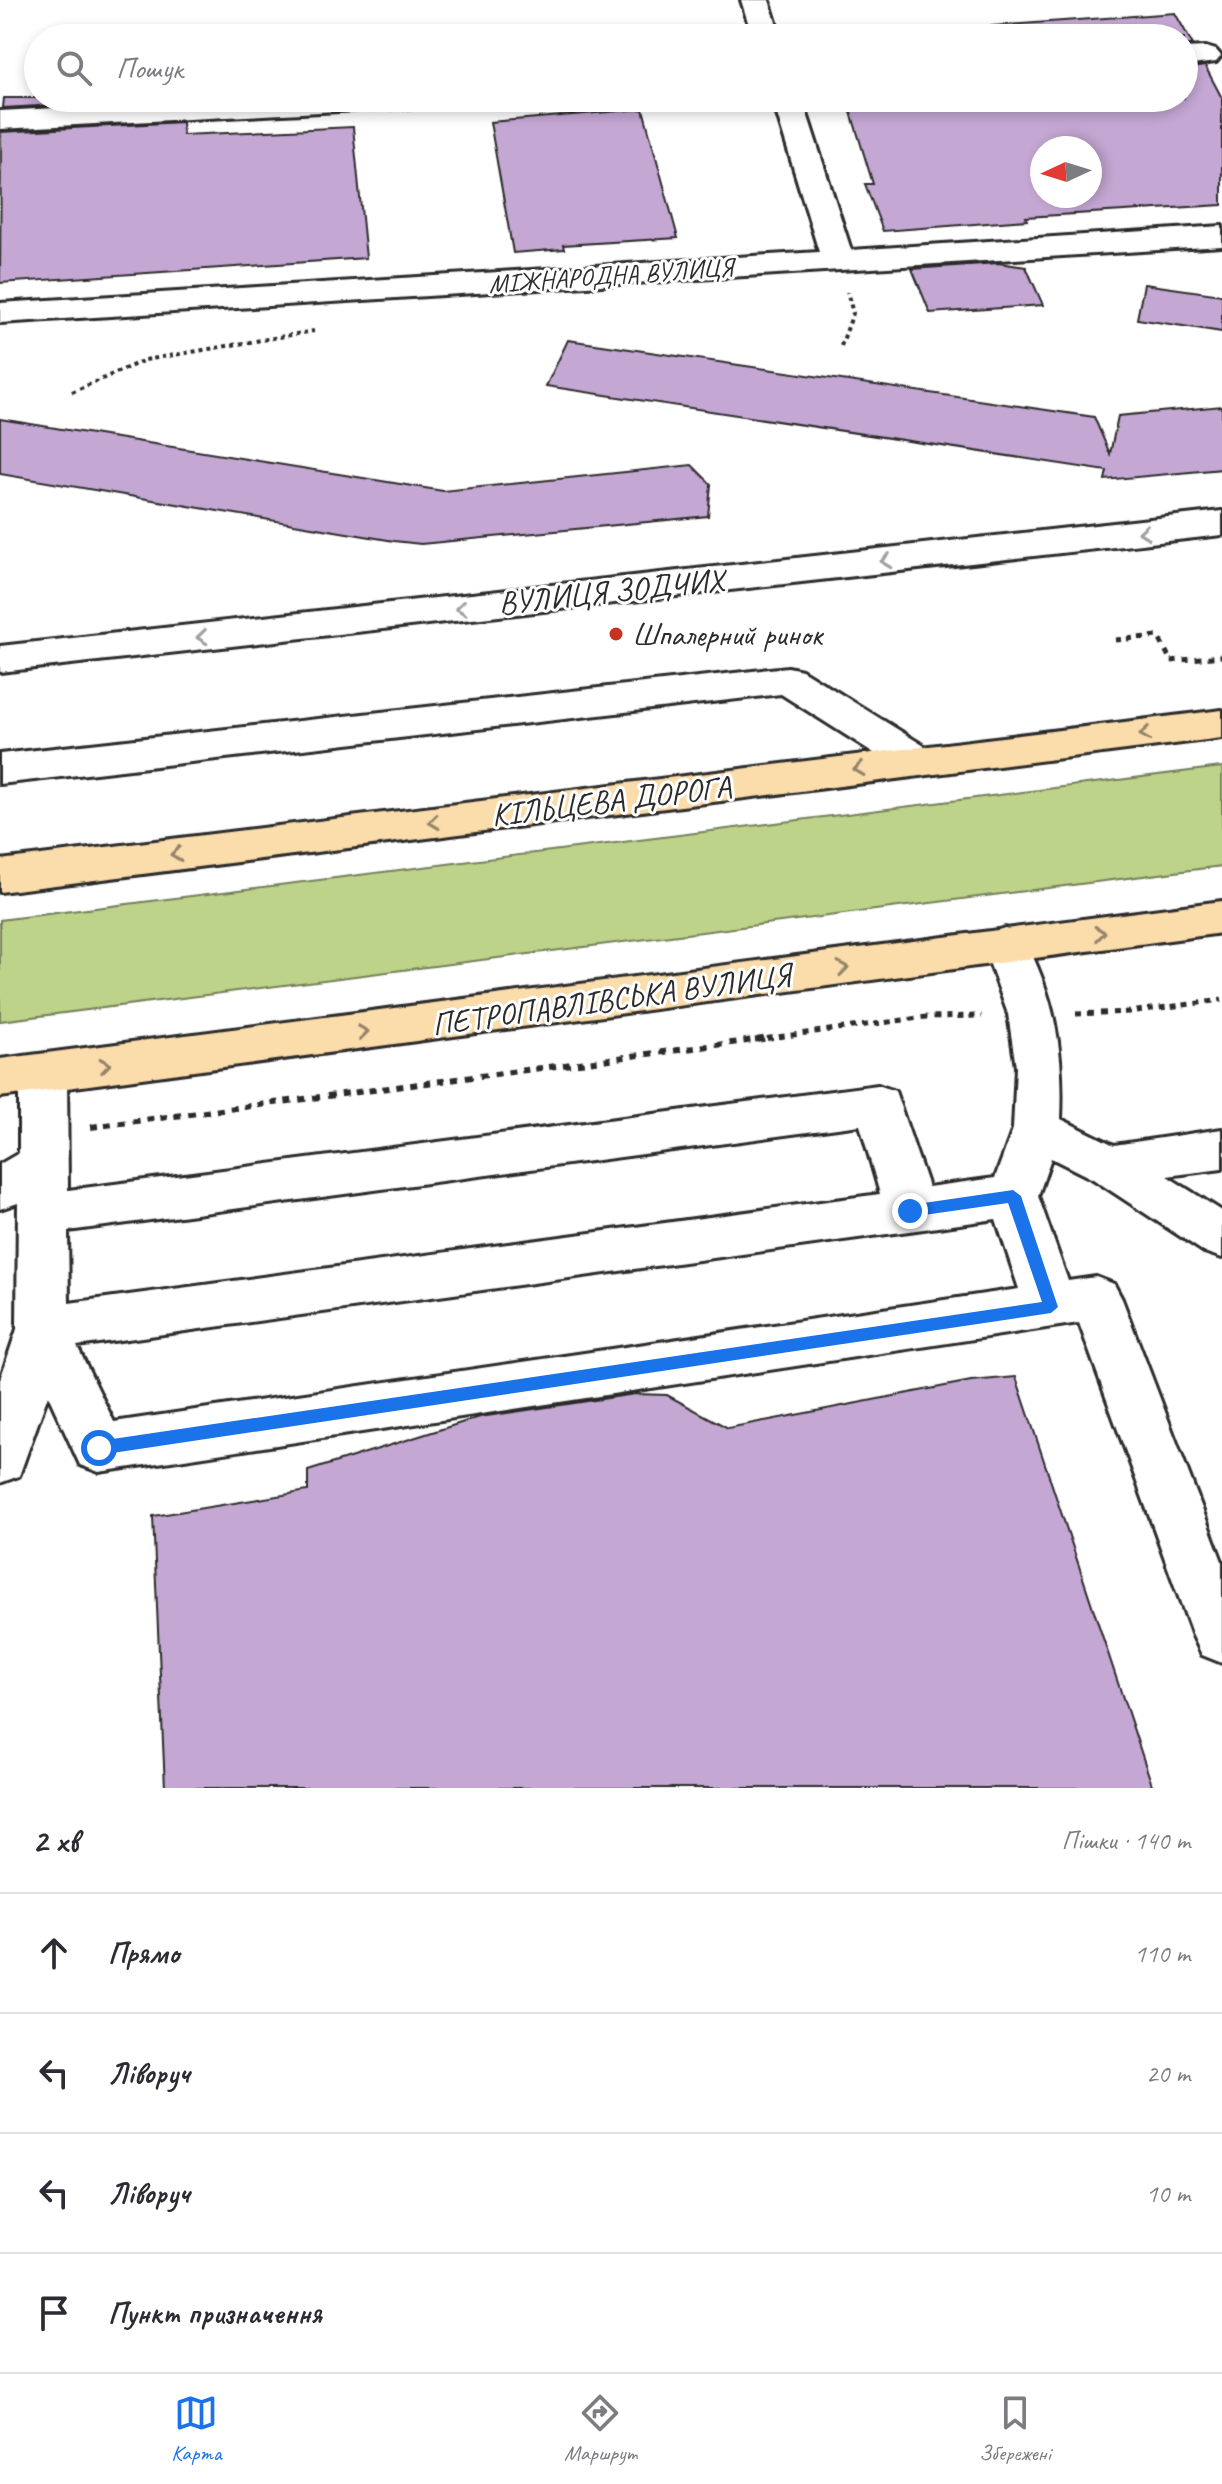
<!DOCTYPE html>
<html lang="uk">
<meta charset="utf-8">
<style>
:root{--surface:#fff;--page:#f2f2f3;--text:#2b2b33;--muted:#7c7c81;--line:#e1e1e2;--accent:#1a73e8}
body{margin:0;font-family:Caveat,sans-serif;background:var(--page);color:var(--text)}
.compass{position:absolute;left:1030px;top:136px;width:72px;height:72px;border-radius:50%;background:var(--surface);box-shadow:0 4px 12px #0003;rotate:266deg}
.stop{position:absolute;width:24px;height:24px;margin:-18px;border:6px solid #1a73e8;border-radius:50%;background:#fff}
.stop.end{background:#1a73e8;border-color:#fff;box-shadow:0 2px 8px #0008}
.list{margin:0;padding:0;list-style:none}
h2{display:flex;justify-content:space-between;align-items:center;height:104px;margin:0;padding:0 32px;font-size:34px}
h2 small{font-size:26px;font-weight:400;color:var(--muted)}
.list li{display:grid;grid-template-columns:52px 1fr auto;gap:24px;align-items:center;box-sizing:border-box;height:120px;padding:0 32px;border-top:2px solid var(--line)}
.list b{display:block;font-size:30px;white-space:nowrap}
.list em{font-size:26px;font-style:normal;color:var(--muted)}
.icon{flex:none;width:44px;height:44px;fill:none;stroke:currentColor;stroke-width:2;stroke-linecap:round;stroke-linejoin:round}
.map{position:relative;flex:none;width:1222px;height:1788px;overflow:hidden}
.search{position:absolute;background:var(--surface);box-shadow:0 4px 12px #0003;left:24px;right:24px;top:24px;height:88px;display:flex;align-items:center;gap:20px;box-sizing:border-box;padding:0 28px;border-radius:44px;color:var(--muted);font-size:30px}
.sheet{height:584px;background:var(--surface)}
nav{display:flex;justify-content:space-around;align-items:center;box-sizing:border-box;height:112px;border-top:2px solid var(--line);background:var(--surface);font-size:22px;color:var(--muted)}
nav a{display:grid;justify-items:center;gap:4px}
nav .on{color:var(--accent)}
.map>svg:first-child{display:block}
.green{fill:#bdd389;stroke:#747f5a;stroke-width:2}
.building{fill:#c4a7d3;stroke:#2b2b2b;stroke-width:2;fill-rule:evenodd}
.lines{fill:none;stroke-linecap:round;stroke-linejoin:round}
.minor-casing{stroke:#2b2b2b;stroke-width:6}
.highway-casing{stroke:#2b2b2b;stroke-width:6}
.path-far2{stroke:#2b2b2b;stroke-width:4;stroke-dasharray:4 4;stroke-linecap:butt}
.path-far1{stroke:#2b2b2b;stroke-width:5;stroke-dasharray:6 6;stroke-linecap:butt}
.path{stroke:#2b2b2b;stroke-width:6;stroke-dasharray:7 7;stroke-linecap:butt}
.minor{fill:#fff;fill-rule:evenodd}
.highway{fill:#fbdcab;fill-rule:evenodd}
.oneway{stroke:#a0a0a0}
.oneway2{stroke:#93846b}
.route{fill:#1a73e8}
.poi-dot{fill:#c8321e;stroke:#fff;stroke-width:3}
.labels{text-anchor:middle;stroke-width:6;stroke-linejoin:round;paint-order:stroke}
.far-street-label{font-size:26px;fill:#2b2b2b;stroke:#fff}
.street-label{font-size:32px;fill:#2b2b2b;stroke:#fff}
.poi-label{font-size:32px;fill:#2b2b2b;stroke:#fff;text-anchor:start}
</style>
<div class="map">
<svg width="1222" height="1788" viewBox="0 0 1222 1788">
<rect width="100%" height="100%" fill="#fff"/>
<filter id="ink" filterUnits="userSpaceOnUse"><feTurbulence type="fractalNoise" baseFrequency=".0125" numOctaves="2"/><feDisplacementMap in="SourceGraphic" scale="16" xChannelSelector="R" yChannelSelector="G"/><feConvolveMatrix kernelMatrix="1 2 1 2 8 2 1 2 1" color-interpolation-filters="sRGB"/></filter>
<g filter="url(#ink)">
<!-- green -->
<path class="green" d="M1222,767v99l-1222,155v-101z"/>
<!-- building -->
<path class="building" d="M1175,13l18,32h-9v-7h-260v-7z
M1205,66l17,32v107l-196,12 1,3 -144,11 -18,-47h8l-26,-85 337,-1v-29zM1042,148h48v48h-48z
M4,98h178l-179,10z
M643,109l35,129 -115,7 1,4 -51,4 -23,-131z
M182,122l1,13 170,-8 13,131 -366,25 1,-151z
M998,263l28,4 17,38 -113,8 -18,-44z
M1144,284l78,11v37l-85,-13z
M568,340l526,77 16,37 8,-38 104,-10v63l-117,11 2,-9 -561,-85z
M0,419l443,72 249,-26 19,19 -3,32 -287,28 -27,-3 -394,-67z
M1016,1377l137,411h-988l-12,-272 155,-25v-20l172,-54 155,-23 32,1 61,33 243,-47z"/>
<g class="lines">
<!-- minor casing -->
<g class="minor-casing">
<path id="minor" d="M741,0h28l12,38h-28z
M1206,47l10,3 5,6 -5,6 -32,4v-18z
M245,98h185l-4,6 -11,3 -415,22v-18z
M772,98h30l49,152 371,-24v20l-1222,77v-20l819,-51z
M1222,511v24l-1222,137v-26z
M788,667l14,3 132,82 6,10 -6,10 -15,4 -15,-4 -123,-78 -781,90v-30z
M1005,928l16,5c34,62 43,117 40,186l53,26 108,-16v40l-55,7 55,35v47l-18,-6 -111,-73 -42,-21 -13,38 30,85 28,-4 18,7 8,15 100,262v102l-20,-8 -9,-19 -114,-313 -980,149 -19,-7 -32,-70 -29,81 -19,7v-103l17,-51 1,-126 -18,6v-45l19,-11v-80l7,-13 17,-5 17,5 7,13 1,117 810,-105 17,6 33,96 67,-9 18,-49 3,-62 -8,-53 -25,-69 6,-12zM860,1125l20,69 -811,109 -1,-72zM996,1219l23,70 -905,133 -37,-76z"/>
</g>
<!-- highway casing -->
<g class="highway-casing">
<path id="highway" d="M1222,710v28l-1222,154v-32z
M1222,901v32l-1222,164v-38z"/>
</g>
<!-- path-far2 -->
<path class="path-far2" d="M841,346l12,-33 -6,-21
M72,392l73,-32 169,-29"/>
<!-- path-far1 -->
<path class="path-far1" d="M1115,640l43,-4 13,25 51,-5
M1076,1014l53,-2 93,-12
M755,1040l171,-23 56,-1"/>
<!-- path -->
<path class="path" d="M91,1127l679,-89"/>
<!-- minor -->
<use href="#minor" class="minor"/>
<!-- highway -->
<use href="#highway" class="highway"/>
</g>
<!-- one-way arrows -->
<defs><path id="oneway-chevron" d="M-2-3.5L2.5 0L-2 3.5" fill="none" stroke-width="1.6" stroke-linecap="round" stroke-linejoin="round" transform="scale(2)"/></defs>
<g class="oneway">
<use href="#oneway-chevron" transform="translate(1144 532) rotate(174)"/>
<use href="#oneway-chevron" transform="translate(886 561) rotate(174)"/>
<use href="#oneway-chevron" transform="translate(461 608) rotate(174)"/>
<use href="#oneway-chevron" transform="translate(202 637) rotate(174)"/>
</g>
<g class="oneway2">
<use href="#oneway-chevron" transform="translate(1145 734) rotate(173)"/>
<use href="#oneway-chevron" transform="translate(859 769) rotate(173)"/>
<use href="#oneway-chevron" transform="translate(434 822) rotate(173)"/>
<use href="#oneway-chevron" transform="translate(176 854) rotate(173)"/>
<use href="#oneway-chevron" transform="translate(1100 933) rotate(-7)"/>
<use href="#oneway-chevron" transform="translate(843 968) rotate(-8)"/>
<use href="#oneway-chevron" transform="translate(363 1032) rotate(-7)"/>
<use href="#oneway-chevron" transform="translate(105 1065) rotate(-7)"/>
</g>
</g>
<!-- route -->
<path class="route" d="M1013,1190l8,6 37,111 -7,6 -952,142 -8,-7 8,-7 943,-139 -34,-99 -98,14 -7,-6 7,-6z"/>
<!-- markers -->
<circle class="poi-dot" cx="616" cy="634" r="8"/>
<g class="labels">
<!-- far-street labels -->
<g class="far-street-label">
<text transform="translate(611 275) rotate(-4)" y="9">МІЖНАРОДНА ВУЛИЦЯ</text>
</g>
<!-- street labels -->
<g class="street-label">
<text transform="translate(611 591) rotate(-6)" y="11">ВУЛИЦЯ ЗОДЧИХ</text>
<text transform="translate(611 800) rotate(-7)" y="11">КІЛЬЦЕВА ДОРОГА</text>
<text transform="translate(611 999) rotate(-8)" y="11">ПЕТРОПАВЛІВСЬКА ВУЛИЦЯ</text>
</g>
<!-- poi labels -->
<g class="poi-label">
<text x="632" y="645">Шпалерний ринок</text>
</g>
</g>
</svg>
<svg class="compass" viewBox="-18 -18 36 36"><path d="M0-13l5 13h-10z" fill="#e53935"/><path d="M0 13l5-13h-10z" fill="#7c7c81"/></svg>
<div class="stop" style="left:99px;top:1448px"></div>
<div class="stop end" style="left:910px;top:1211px"></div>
<div class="search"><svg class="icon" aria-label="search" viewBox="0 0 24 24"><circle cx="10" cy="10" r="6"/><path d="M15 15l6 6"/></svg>Пошук</div>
</div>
<section class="sheet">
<h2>2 хв<small>Пішки · 140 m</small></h2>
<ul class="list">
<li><svg class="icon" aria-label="ahead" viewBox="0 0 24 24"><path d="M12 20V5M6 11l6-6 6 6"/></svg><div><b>Прямо</b></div><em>110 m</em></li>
<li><svg class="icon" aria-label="left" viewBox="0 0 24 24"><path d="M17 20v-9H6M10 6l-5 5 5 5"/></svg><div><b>Ліворуч</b></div><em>20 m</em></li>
<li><svg class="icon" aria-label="left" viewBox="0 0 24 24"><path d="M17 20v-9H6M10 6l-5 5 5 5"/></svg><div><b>Ліворуч</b></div><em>10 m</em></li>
<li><svg class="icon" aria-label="arrive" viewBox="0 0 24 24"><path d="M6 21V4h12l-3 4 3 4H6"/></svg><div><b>Пункт призначення</b></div></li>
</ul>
</section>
<nav>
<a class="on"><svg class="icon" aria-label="map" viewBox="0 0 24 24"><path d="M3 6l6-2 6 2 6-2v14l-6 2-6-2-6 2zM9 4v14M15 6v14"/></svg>Карта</a>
<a><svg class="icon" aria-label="directions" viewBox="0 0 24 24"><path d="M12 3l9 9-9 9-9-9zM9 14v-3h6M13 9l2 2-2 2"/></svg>Маршрут</a>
<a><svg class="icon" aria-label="saved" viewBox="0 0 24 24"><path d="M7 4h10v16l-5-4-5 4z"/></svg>Збережені</a>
</nav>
